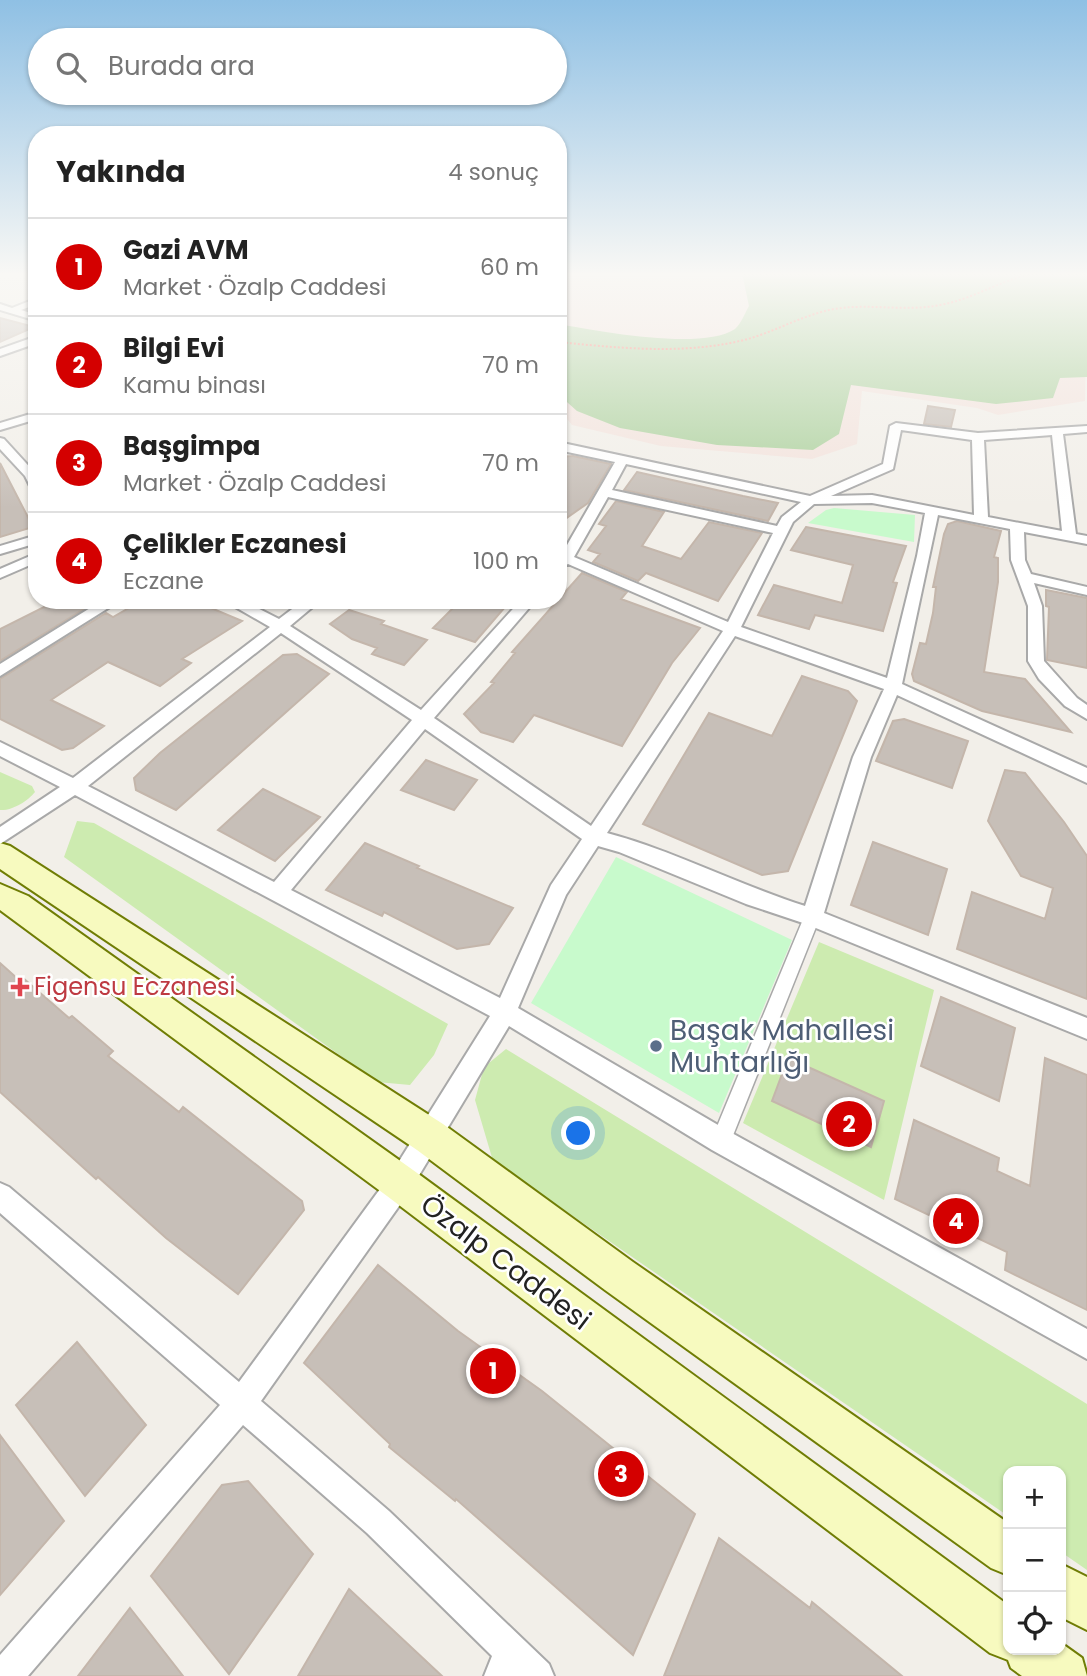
<!DOCTYPE html>
<html lang="tr">
<meta charset="utf-8">
<style>
:root{--surface:#fff;--page:#f2f2f2;--text:#222;--muted:#767676;--line:#e0e0e0;--accent:#d40000}
body{margin:0;font-family:Poppins,sans-serif;background:var(--page);color:var(--text)}
.controls{position:absolute;right:21px;bottom:21px;display:grid;overflow:hidden;border-radius:14px;box-shadow:0 2px 5px #0004}
.controls button{width:63px;height:63px;display:grid;place-items:center;padding:0;border:0;border-bottom:2px solid var(--line);background:var(--surface);color:var(--text);font:35px sans-serif}
.you{position:absolute;left:579px;top:1134px;width:24px;height:24px;margin:-18px;border:5px solid #fff;border-radius:50%;background:#1a73e8;box-shadow:0 0 0 10px #1a73e833}
.badge{display:grid;place-items:center;width:46px;height:46px;border-radius:50%;background:var(--accent);color:#fff;font-size:23px;font-weight:700}
.pin{position:absolute;translate:-50% -50%;border:4px solid #fff;box-shadow:0 2px 7px #0006}
.list{margin:0;padding:0;list-style:none}
h2{display:flex;justify-content:space-between;align-items:center;height:91px;margin:0;padding:0 28px;font-size:30px}
h2 small{font-size:23px;font-weight:400;color:var(--muted)}
.list li{display:grid;grid-template-columns:46px 1fr auto;gap:21px;align-items:center;box-sizing:border-box;height:98px;padding:0 28px;border-top:2px solid var(--line)}
.list b{display:block;font-size:26px;white-space:nowrap}
.list p{margin:0;font-size:23px;white-space:nowrap;color:var(--muted)}
.list em{font-size:23px;font-style:normal;color:var(--muted)}
.icon{flex:none;width:38px;height:38px;fill:none;stroke:currentColor;stroke-width:2;stroke-linecap:round;stroke-linejoin:round}
.map{position:relative;flex:none;width:1087px;height:1676px;overflow:hidden}
.search{position:absolute;background:var(--surface);box-shadow:0 2px 5px #0004;left:28px;top:28px;width:539px;height:77px;display:flex;align-items:center;gap:18px;box-sizing:border-box;padding:0 24px;border-radius:38px;color:var(--muted);font-size:26px}
.panel{position:absolute;background:var(--surface);box-shadow:0 2px 5px #0004;left:28px;top:126px;width:539px;height:483px;border-radius:28px}
.map>svg:first-child{display:block}
.military{fill:#f3e3dd}
.grass{fill:#cdebb0}
.forest{fill:#add19e}
.park{fill:#c8facc}
.building{fill:#c7bfb8;stroke:#c4b6ab;stroke-width:2}
.lines{fill:none;stroke-linecap:round;stroke-linejoin:round}
.pedestrian-casing{stroke:#a9a9a9;stroke-width:3}
.minor-casing{stroke:#a9a9a9;stroke-width:4}
.secondary-casing{stroke:#707d05;stroke-width:4}
.path{stroke:#fa8072;stroke-width:2;stroke-dasharray:2 2;stroke-linecap:butt}
.pedestrian{fill:#fff;fill-rule:evenodd}
.minor{fill:#fff;fill-rule:evenodd}
.secondary{fill:#f7fabf;fill-rule:evenodd}
.health-dot{fill:#e0444e;stroke:#fff;stroke-width:2.5}
.service-dot{fill:#5c6f8a;stroke:#fff;stroke-width:2.5}
.labels{text-anchor:middle;stroke-width:5;stroke-linejoin:round;paint-order:stroke}
.health-label{font-size:24px;fill:#be3a42;stroke:#fff;text-anchor:start}
.near-service-label{font-size:28px;fill:#4e5e75;stroke:#fff;text-anchor:start}
.near-street-label{font-size:28px;fill:#222;stroke:#fff}
</style>
<div class="map">
<svg width="1087" height="1676" viewBox="0 0 1087 1676">
<rect width="100%" height="100%" fill="#f2efe9"/>
<!-- military -->
<path class="military" d="M558,273h529l-2,128 -87,14 -21,-7 -115,-17 -5,53 -45,15 -151,-13 -89,-21 -14,-17z"/>
<!-- grass -->
<path class="grass" d="M0,772l32,14 3,6c-7,9 -23,19 -35,18z
M77,821l17,2 354,201 -14,31 -24,30 -33,-3 -313,-225z
M819,942l115,48 -50,210 -141,-77z
M506,1049l581,355v166l-26,-18v-81h-53v45l-515,-355 -18,-61 9,-33z"/>
<!-- forest -->
<path class="forest" d="M742,273h345v104l-27,1 -7,20 -57,6 -145,-19 -12,49 -26,16 -96,-5 -97,-17 -43,-17 -19,-17v-70c40,7 144,27 177,5 6,-5 10,-16 14,-23z"/>
<!-- park -->
<path class="park" d="M834,508l81,7 -1,27 -106,-19 18,-13z
M616,857l176,83 -73,173 -188,-110z"/>
<!-- building -->
<path class="building" d="M0,318l34,9 -34,15z
M928,406l27,4 -4,17 -27,-3z
M573,456l38,8 -23,39 -30,21v-67z
M0,463l33,64 -33,10z
M637,472l106,24 35,7 -10,18 -144,-31z
M616,501l48,11 -22,34 39,13 28,-37 53,11 -44,68 -72,-28 -8,8 -45,-19 7,-8 -12,-4 18,-24 -7,-2z
M957,521l44,10 -7,26 4,1v24l-14,90 41,7 46,53 -89,-21 -68,-30 -2,-7 8,-31 6,1 7,-31 3,-26h-3l11,-53 4,-10z
M806,527l100,19 -13,36 4,1 -14,48 -68,-16 -6,14 -51,-14 16,-30 68,18 11,-38 -62,-15z
M582,573l45,19 -6,7 79,29 -28,35 -50,83 -88,-31 -21,27 -32,-10 -17,-18 30,-31 -3,-1 24,-29 -3,-1z
M1046,590l41,8v70l-40,-8 2,-53 -3,-1z
M58,600h28l6,4 -92,57v-32z
M143,600h49l50,21 -60,38 9,4 -31,23 -52,-24 -57,38 53,26 -31,22 -11,2 -62,-31v-40l106,-66 7,4z
M461,600h50l-36,42 -42,-14z
M349,610l35,11 -3,3 46,16 -23,25 -32,-11 5,-6 -25,-9 -22,-15z
M297,654l32,20 -153,136 -40,-20 -2,-12 26,-25 123,-98z
M802,676l46,15 9,10 -69,170 -26,4 -119,-51 66,-111 63,23z
M904,719l64,22 -16,47 -76,-27 17,-40z
M426,760l51,20 -23,30 -53,-20z
M1005,770l20,3 39,49 23,34v143l-130,-50 15,-57 73,27 8,-31 -32,-12 -33,-55z
M263,789l57,28 -45,44 -57,-31z
M873,842l74,27 -19,66 -77,-30z
M365,843l54,23 -2,2 96,40 -24,36 -32,5 -73,-37 -2,4 -56,-26z
M0,963l19,17 3,-3 47,41 3,-2 41,35 -5,5 71,56 4,-5 119,94 2,9 -66,84 -72,-56 -68,-61 -2,2 -96,-87z
M941,997l74,31 -16,73 -78,-35z
M788,1058l96,43 -13,46 -99,-46z
M1045,1058l42,17v235l-82,-40 2,-18 -112,-53 19,-79 85,38 -2,13 33,15z
M378,1265l80,66 84,60 153,123 -62,141 -177,-156 -1,2 -66,-54 1,-3 -86,-81z
M77,1342l69,83 -61,71 -69,-91z
M0,1435l64,86 -64,74z
M248,1481l65,73 -84,120 -78,-98 71,-91z
M719,1538l91,70 2,-6 90,74h-238z
M349,1589l93,87h-144z
M130,1608l53,68h-105z"/>
<g class="lines">
<!-- pedestrian casing -->
<g class="pedestrian-casing">
<path id="pedestrian" d="M812,910l6,2 2,5 -92,231 -7,3 -7,-3 -3,-7 93,-224 2,-5z"/>
</g>
<!-- minor casing -->
<g class="minor-casing">
<path id="minor" d="M37,298v6l-16,6 16,5v6l-37,-11v-6l12,4z
M37,336v7l-37,13v-7z
M37,412v7l-37,11v-7z
M896,423l82,10 109,-7v6l-24,2 13,100 11,2v8l-63,-12 1,28 6,14 56,13v8l-53,-12 8,23 2,55 33,37 10,7v14l-22,-13 -26,-27 -11,-18v-55l-17,-46 -1,-31 -72,-14 -36,169 185,84v15l-190,-88 -26,62 -47,156 263,105v21l-281,-115 -60,-20 -127,-52 -21,-6 -32,49 -48,113 212,124 357,197v30l-375,-209 -203,-124 -100,166 -148,209 128,110 160,153 5,12h-70l8,-20 -125,-123 -124,-108 -215,251h-28v-21l220,-250 -220,-192v-30l9,4 230,195 152,-208 99,-158 -415,-221 -75,49v-17l60,-40 -60,-31v-14l73,36 197,-151 -47,-27h19l37,19 25,-19h17l-31,26 131,84 100,-110h15l-102,118 157,108 132,-195 -155,-67 -10,6v-19l5,1 52,-90 -57,-12v-8l252,54 73,-32 7,-38zM901,430l71,10 2,75 -102,-20 -41,1 62,-27zM1052,435l10,96 -74,-14 -4,-77zM626,464l175,38 -19,15 -5,9 -165,-36zM608,497l165,36 -45,89 -154,-65zM872,503l53,10 -8,43 -30,122 -146,-51 52,-105 21,-18zM281,633l131,87 -138,162 -186,-96zM735,636l149,53 -31,68 -48,149c-66,-21 -133,-56 -198,-73zM425,729l157,110 -31,46 -51,113 -209,-108z
M0,438l4,1 32,35 1,17 -5,-1 -7,-14 -25,-27z
M37,535v8l-37,11v-8z
M37,553v9l-37,16v-9z
M103,600h18l-121,76v-12z"/>
</g>
<!-- secondary casing -->
<g class="secondary-casing">
<path id="secondary" d="M0,843l10,3 433,278 190,138 375,261v52l-17,-7 -386,-278 -188,-140 -417,-281z
M0,884l28,12 385,274 595,435v45h53v-7l21,15 5,18h-65l-11,-8 -3,-8 -18,-7 -603,-457 -387,-286z
M1061,1564l26,13v53l-26,-13z"/>
</g>
<!-- path -->
<path class="path" d="M558,342c61,6 125,13 186,-2 31,-8 58,-25 90,-31 35,-6 71,3 106,-4 34,-6 62,-26 96,-32"/>
<!-- pedestrian -->
<use href="#pedestrian" class="pedestrian"/>
<!-- minor -->
<use href="#minor" class="minor"/>
<!-- secondary -->
<use href="#secondary" class="secondary"/>
</g>
<!-- sky -->
<linearGradient id="sky" x2="0" y2="1"><stop stop-color="#8fc0e4"/><stop offset="0.54" stop-color="#f9f8f5"/><stop offset="1" stop-color="#f9f8f5" stop-opacity="0"/></linearGradient>
<rect width="1087" height="508" fill="url(#sky)"/>
<!-- markers -->
<path class="health-dot" d="M16.5 976.5h7v7h7v7h-7v7h-7v-7h-7v-7h7z"/>
<circle class="service-dot" cx="656" cy="1046" r="7"/>
<g class="labels">
<!-- health labels -->
<g class="health-label">
<text x="34" y="995">Figensu Eczanesi</text>
</g>
<!-- near-service labels -->
<g class="near-service-label">
<text x="670" y="1040">Başak Mahallesi<tspan x="670" dy="32">Muhtarlığı</tspan></text>
</g>
<!-- near-street labels -->
<g class="near-street-label">
<text transform="translate(506 1262) rotate(37)" y="10">Özalp Caddesi</text>
</g>
</g>
</svg>
<div class="controls">
<button>+</button>
<button>−</button>
<button><svg class="icon" aria-label="locate" viewBox="0 0 24 24"><circle cx="12" cy="12" r="6"/><path d="M12 2v4M12 18v4M2 12h4M18 12h4"/></svg></button>
</div>
<div class="you"></div>
<div class="pin badge" style="left:493px;top:1371px">1</div>
<div class="pin badge" style="left:849px;top:1124px">2</div>
<div class="pin badge" style="left:621px;top:1474px">3</div>
<div class="pin badge" style="left:956px;top:1221px">4</div>
<div class="search"><svg class="icon" aria-label="search" viewBox="0 0 24 24"><circle cx="10" cy="10" r="6"/><path d="M15 15l6 6"/></svg>Burada ara</div>
<section class="panel">
<h2>Yakında<small>4 sonuç</small></h2>
<ul class="list">
<li><span class="badge">1</span><div><b>Gazi AVM</b><p>Market · Özalp Caddesi</p></div><em>60 m</em></li>
<li><span class="badge">2</span><div><b>Bilgi Evi</b><p>Kamu binası</p></div><em>70 m</em></li>
<li><span class="badge">3</span><div><b>Başgimpa</b><p>Market · Özalp Caddesi</p></div><em>70 m</em></li>
<li><span class="badge">4</span><div><b>Çelikler Eczanesi</b><p>Eczane</p></div><em>100 m</em></li>
</ul>
</section>
</div>
